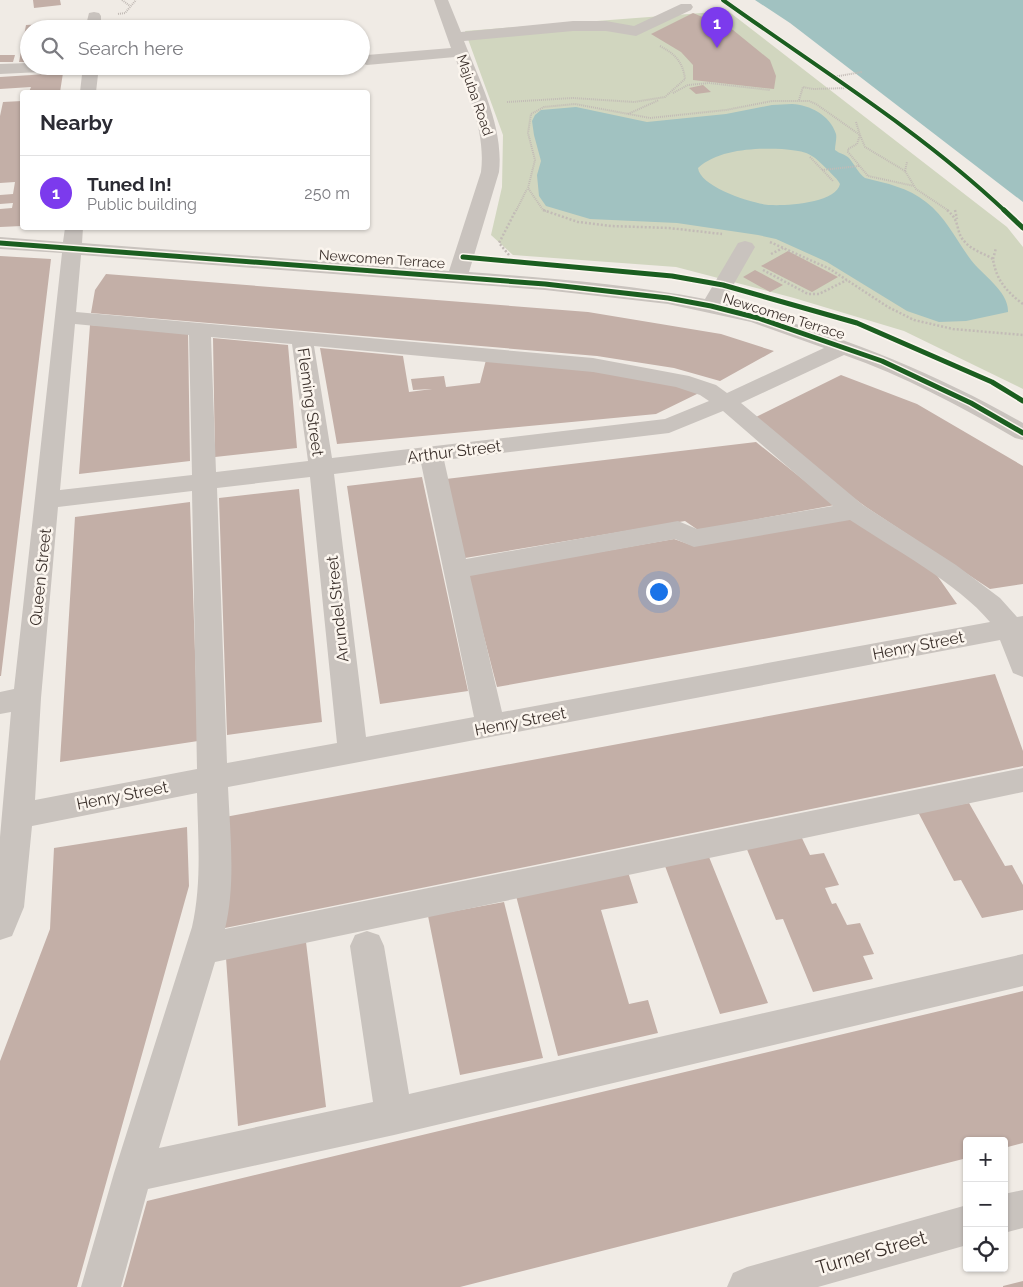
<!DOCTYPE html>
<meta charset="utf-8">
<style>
:root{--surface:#fff;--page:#f7f7f7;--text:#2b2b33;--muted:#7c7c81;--line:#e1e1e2;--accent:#7c3aed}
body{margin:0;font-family:Raleway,sans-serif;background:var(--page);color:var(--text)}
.controls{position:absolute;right:15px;bottom:15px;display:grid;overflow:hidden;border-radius:5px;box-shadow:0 1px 4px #0004}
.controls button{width:45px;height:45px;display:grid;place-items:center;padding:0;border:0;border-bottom:1px solid var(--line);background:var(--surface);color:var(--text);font:25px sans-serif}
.you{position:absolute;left:658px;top:591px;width:18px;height:18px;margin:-12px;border:4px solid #fff;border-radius:50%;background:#1a73e8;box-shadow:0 0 0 8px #1a73e833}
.badge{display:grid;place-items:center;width:32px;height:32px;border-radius:50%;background:var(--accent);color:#fff;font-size:16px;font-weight:700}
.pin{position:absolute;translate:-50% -41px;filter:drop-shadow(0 1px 2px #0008)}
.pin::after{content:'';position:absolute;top:26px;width:18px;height:15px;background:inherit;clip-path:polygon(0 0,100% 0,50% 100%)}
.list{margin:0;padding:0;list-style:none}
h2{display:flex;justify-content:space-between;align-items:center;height:65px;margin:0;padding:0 20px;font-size:21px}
h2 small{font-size:16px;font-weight:400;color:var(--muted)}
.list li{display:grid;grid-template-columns:32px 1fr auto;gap:15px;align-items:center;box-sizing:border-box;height:75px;padding:0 20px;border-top:1px solid var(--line)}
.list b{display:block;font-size:19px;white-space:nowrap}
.list p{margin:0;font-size:16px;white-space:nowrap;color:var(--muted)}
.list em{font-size:16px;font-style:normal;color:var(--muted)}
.icon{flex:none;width:28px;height:28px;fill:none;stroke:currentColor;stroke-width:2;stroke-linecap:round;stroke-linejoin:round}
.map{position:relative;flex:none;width:1023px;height:1287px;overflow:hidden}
.search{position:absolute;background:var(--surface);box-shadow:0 1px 4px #0004;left:20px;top:20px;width:350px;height:55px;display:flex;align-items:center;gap:12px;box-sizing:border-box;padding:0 18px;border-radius:28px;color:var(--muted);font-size:19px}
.panel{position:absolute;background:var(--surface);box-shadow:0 1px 4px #0004;left:20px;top:90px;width:350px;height:140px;border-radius:5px}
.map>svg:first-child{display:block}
.green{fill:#d1d6bf}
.water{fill:#a1c2c1;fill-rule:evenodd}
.building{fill:#c3afa7}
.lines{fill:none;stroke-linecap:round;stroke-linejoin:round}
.path-far1{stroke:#c2bbb6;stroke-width:2;stroke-dasharray:1 1;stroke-linecap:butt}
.path{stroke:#c2bbb6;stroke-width:2.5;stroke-dasharray:2 2;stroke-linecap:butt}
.minor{fill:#c9c3be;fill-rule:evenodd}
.cycleway-far1-casing{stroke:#fbf5ee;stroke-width:5.5}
.cycleway-casing{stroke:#fbf5ee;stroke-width:8}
.cycleway-far1{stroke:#1b5e20;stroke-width:4}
.cycleway{stroke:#1b5e20;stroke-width:5}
.labels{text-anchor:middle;stroke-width:5;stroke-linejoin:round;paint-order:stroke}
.far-street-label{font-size:14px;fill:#3b302b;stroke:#fbf5ee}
.street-label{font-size:16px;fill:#3b302b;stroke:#fbf5ee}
.near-street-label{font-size:19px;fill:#3b302b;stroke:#fbf5ee}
</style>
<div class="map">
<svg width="1023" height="1287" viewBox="0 0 1023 1287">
<rect width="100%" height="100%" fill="#f0ebe5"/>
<!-- green -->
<path class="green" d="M728,11l279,216 16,20v142l-119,-58 -110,-33 -118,-31 -163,-12 -22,-20 11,-48 1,-52 -38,-104z"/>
<!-- water -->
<path class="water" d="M755,0h268v202l-233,-179z
M792,104c18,1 38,11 44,30 1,4 -1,11 -1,16 5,4 10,4 14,8 6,7 9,15 16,20 21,5 44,10 61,24 20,15 30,38 45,58 10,14 38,31 37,52l-42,9 -27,1 -32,-11 -80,-49 -51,-23 -18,-4 -81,-12 -87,-4 -44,-13 -7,-10 -2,-21 4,-14 -7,-26 -2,-14 3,-6 6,-5 35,-3 71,15 79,-8 46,-9zM782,149c27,3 28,3 47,22 4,5 8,7 11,13 -4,19 -54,22 -70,21 -17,-1 -70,-18 -72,-37 21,-19 57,-20 84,-19z"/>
<!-- building -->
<path class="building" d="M33,0h27l1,5 -27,3z
M693,13l40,17 37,30 6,16 -2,13 -81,-9v-15l-12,-13 -30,-18z
M67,23l-1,6h-37v33h-10l7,-37z
M0,55h15l-2,7h-13z
M63,73l-3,19h-31l2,-5 -31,2v-12z
M703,85l8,7 -15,2 -7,-6z
M22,101v125l-22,1v-18l12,-1 1,-5 -13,1v-9l13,-1 2,-12 -15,1v-67l3,-14z
M788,251l50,26 -26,15 -51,-26z
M0,256l51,3 -50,417h-1z
M755,270l28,15 -13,7 -27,-15z
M106,274l482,38 133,22 53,17 -54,30 -46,-13 -77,-12 -506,-43 4,-23z
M90,325l98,7 2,129 -111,13z
M213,338l75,7 9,103 -82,9z
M320,348l83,8 6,36 23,-3 -19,1 -2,-11 33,-3 2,11 34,-4 6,-23 105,11 80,12 28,10 -43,21 -319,30z
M841,375l76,29 106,62v118l-33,5 -124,-82 -56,-41 -54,-49z
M756,442l79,63 -137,25 -13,-9 -220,37 -19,-79z
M422,477l46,214 -88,13 -33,-218z
M299,489l23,233 -95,13 -8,-237z
M190,502l8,239 -138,21 15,-245z
M852,518l84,56 21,30 -460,83 -29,-112 206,-36 17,6z
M995,674l28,77v15l-808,164 10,-113z
M969,803l36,63 7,-1 11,20v25l-41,8 -21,-38 -7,1 -36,-69z
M187,827l2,59 -112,401h-77v-226l50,-132 4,-81z
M801,836l9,19 14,-2 15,32 -14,3 7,16 4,-1 11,22 13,-2 14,31 -11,2 10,23 -60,13 -30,-73 -7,1 -30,-73z
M709,857l59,146 -48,11 -55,-148z
M627,869l11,34 -37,7 28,94 19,-4 10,33 -100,23 -43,-164z
M504,902l39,156 -83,17 -32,-159z
M306,942l20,165 -88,19 -12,-168z
M1023,991v152l-19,5v-7h-37v17l-507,129h-337l24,-86z
M1023,1281v6h-20v-1z"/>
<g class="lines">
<!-- path-far1 -->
<path class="path-far1" d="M122,0l8,6
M118,14l7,-1 11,-13
M833,77l29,-5
M673,93l15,-8 21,-2 61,7
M799,100l4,-13 10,2 37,-1
M507,102l66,-4 61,4 31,-5 20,-18c-2,-17 -10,-25 -25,-33
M628,114l31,-14
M856,122l4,13 -3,9 -9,5v3l20,24 46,10
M810,157l23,24
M822,170l37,-4
M905,171l2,-9
M516,211l11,-22
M546,211l-3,-1 -15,-22 7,-28 -7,-27 3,-19 13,-7 31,-3 75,14 76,-8 46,-9h37l7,3 44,31 5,12 40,24 11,18 33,22"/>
<!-- path -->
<path class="path" d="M543,210l35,12 33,4 58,2 53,6
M947,210c15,12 7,22 19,33 6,7 19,11 27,16 3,21 14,33 30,45
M955,210l2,9
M770,242l60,27 58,38 26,13 39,9 70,6
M771,254l12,-6
M509,255l-10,-12 17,-33
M993,259l3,-11
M763,270l45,24h11l28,-14"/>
<!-- minor -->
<path class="minor" d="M434,0h14l13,32 112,-11h33l28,5 47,-22h10l2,3 -2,3 -55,26 -30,-5h-33l-109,10c16,41 40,86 35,131l-30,100c79,6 158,12 236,27l33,-56 7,-2 7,2 3,4 -32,56c105,27 206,66 300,120v17l-8,-2c-55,-32 -111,-62 -171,-83l-103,48 122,102 93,60 44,33 17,19 6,-1v61l-10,-4 -13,-33 -772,147c2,47 8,96 -3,142l798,-161v24l-808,170 -56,186 214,-46 -23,-156 5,-11 12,-4 12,4 5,11 25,148 614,-140v32l-629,149 -246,54 -27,98h-40l33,-114 78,-246c10,-44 6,-89 5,-134l-165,33 -8,81 -12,29 -12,4v-103l11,-125 -11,2v-22l14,-3 48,-436 -62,-4v-12l63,5 2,-14h18l-1,15 367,28 32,-99c5,-40 -13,-78 -26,-115l-88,8 -6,-2v-6l6,-2 84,-7zM81,255l464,35 123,14 83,18 73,26 -97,45 -11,-8 -27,-9 -96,-18 -517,-46zM75,324l114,11 3,140 -132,15zM211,337l81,7 16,117 -92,11zM314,346l279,26 83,15 24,8 9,6 -44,18 -333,39zM723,411l110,95 -136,23 -19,-8 -212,38 -22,-99 225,-27zM421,463l53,254 -108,20 -32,-263zM310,477l27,266 -110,20 -10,-275zM192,491l5,278 -162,31 6,-102 17,-191zM850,520c42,28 109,64 140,102l-488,90 -32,-136 205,-37 19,8z
M94,12l5,1 2,3v13h-16l4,-16z
M29,63v3h41l-2,3 -6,2 -62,3v-10z
M83,66h16l-3,26h-16z
M1023,1190v38l-19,5v-39z
M967,1205v40l-149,42h-91l6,-14 14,-6z"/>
<!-- cycleway-far1 casing -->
<g class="cycleway-far1-casing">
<path id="cycleway-far1" d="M723,0c95,68 196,130 282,211"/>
</g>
<!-- cycleway casing -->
<g class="cycleway-casing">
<path id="cycleway" d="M1004,210l19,18
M0,243l545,41 123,14 43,8 47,12 124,43 89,42 52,30
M463,257l209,19 51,9 134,38 135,59 31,19"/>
</g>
<!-- cycleway-far1 -->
<use href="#cycleway-far1" class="cycleway-far1"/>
<!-- cycleway -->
<use href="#cycleway" class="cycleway"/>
</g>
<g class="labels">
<!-- far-street labels -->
<g class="far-street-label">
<text transform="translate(475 95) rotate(71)" y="5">Majuba Road</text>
<text transform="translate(382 259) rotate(4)" y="5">Newcomen Terrace</text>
<text transform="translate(784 316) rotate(17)" y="5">Newcomen Terrace</text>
</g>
<!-- street labels -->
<g class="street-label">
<text transform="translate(311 402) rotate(82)" y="6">Fleming Street</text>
<text transform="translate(454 451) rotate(-7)" y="6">Arthur Street</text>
<text transform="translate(40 577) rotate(-84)" y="6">Queen Street</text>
<text transform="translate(337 609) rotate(-96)" y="6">Arundel Street</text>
<text transform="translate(918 645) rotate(-11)" y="6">Henry Street</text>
<text transform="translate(520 721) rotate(-11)" y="6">Henry Street</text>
<text transform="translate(122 795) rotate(-11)" y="6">Henry Street</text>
</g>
<!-- near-street labels -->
<g class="near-street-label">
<text transform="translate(871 1252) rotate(-16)" y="7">Turner Street</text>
</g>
</g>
</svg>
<div class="controls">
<button>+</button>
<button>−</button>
<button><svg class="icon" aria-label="locate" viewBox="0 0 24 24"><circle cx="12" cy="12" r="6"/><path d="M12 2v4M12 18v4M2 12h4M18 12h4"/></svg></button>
</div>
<div class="you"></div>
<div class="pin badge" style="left:717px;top:48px">1</div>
<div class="search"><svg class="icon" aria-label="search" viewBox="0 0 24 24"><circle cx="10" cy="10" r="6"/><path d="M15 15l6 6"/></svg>Search here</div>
<section class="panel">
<h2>Nearby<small></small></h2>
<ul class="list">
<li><span class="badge">1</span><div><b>Tuned In!</b><p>Public building</p></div><em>250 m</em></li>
</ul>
</section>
</div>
